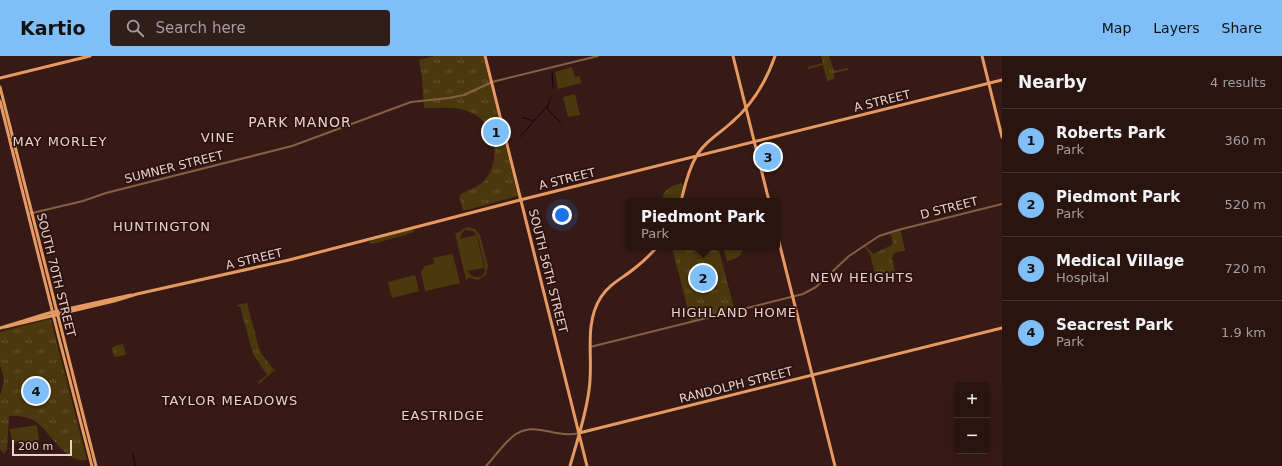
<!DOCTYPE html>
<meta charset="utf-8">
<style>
:root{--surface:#291410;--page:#311d19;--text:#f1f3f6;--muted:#a59e9f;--line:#453330;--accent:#7ebef9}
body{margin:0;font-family:"DejaVu Sans",sans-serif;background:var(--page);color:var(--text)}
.controls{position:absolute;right:12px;bottom:12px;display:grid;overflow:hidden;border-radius:4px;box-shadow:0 4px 16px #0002}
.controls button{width:36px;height:36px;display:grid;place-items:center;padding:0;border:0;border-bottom:1px solid var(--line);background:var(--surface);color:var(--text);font:20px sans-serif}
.scale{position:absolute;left:12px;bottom:10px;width:60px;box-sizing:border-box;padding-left:4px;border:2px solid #e7d2cf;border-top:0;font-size:11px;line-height:14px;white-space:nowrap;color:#e7d2cf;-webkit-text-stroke:3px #2d110d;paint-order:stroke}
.you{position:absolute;left:562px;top:159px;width:14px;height:14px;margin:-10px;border:3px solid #fff;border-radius:50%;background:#1a73e8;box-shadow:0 0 0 6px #1a73e833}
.badge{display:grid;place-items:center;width:26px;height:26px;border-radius:50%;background:var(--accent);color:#111;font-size:13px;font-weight:700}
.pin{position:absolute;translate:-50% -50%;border:2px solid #fff;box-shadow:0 1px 4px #0006}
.popup{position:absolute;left:626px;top:142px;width:154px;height:52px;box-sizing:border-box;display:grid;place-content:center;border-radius:4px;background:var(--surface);filter:drop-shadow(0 1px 3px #0005);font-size:13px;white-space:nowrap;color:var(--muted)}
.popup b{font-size:15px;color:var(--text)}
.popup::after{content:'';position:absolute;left:50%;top:100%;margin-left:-8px;border:8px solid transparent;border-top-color:var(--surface)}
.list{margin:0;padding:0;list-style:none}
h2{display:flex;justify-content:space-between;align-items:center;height:52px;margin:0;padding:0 16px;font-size:17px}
h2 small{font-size:13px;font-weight:400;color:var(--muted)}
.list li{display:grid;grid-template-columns:26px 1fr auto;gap:12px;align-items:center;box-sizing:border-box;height:64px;padding:0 16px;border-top:1px solid var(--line)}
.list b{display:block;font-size:15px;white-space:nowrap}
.list p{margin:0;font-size:13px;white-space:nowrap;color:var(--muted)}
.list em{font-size:13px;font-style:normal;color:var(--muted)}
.icon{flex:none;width:22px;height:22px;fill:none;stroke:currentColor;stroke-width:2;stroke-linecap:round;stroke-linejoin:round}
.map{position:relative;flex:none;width:1002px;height:410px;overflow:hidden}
header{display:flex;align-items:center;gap:24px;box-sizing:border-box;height:56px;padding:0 20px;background:var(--accent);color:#111}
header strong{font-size:19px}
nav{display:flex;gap:22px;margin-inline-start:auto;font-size:14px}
.search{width:280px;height:36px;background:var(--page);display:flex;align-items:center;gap:10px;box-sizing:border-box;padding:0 14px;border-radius:4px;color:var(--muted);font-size:15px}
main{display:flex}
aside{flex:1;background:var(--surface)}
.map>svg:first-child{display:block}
.green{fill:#4b390d;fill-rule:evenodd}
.park{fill:url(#park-tufts)}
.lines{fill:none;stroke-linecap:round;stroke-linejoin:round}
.stream{stroke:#190016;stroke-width:1}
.minor{stroke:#846045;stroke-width:2}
.major{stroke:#e59a62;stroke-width:3}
.labels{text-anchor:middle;stroke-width:3.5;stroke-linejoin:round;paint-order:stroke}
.street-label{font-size:12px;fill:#e7d2cf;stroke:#2d110d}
.neighbourhood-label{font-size:13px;letter-spacing:1px;fill:#e7d2cf;stroke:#2d110d}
.quarter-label{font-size:14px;letter-spacing:1px;fill:#e7d2cf;stroke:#2d110d}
</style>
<header>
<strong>Kartio</strong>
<div class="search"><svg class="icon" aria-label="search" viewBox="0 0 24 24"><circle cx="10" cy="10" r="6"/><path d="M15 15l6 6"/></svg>Search here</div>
<nav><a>Map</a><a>Layers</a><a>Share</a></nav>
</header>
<main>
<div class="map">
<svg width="1002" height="410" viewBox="0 0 1002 410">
<defs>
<pattern id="park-tufts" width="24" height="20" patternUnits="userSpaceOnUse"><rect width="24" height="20" fill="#4b390d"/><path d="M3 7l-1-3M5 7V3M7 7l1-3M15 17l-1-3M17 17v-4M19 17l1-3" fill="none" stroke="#65552f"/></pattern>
</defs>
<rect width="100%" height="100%" fill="#371a16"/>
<!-- green -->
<path class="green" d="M572,11l3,10 5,-1 1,7 -23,6 -3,-17z
M575,38l5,21 -12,2 -5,-20z
M468,171l7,2 5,6 8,31 -2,9 -8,5 -9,-2 -3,2 -11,-47h3l5,-4zM465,174l8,1c6,4 7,13 8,20 3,10 10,31 -9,25l-5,-5 17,-3v-1l-7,-31 -1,-1 -16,4v2l1,-7z
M413,173l1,3 -15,5 -1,-3v3l-26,7 -3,-1 1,-2 19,-5h1v-1z
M723,191h20c-1,10 -7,12 -16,14z
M451,198l2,1 7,28 -34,8 -1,-1 -4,-18 4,-6 9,-2 -1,-6z
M415,219l4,16 -27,7 -4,-16z
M37,369l2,15 -27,3 -2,-14z"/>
<!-- park -->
<path class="park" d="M434,0h49l35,140 -55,15 -4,-15c8,-7 18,-7 26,-16 17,-22 11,-57 -15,-68 -13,-6 -32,-4 -46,-4l-2,-30 -3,-18z
M821,0h8l5,15 14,-3v2l-14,3v6l-7,2 -4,-16 -15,4v-2l15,-4z
M681,127l3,3 -5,15h-17c1,-12 9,-15 19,-18z
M900,173l5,21 -11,3 -2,5 4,18 -19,5 -7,-27 -6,-8 1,-1 8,9 19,-9 1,-3 -3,-10z
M672,191h46l17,65 -44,10z
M247,247l13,49 14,18 1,-2 1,1 -17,15 -1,-2 9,-7 -14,-21 -13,-48 -3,1v-2z
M49,263l2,1 36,140c-22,4 -36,-28 -51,-38 -8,-6 -18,-6 -27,-6l-2,33 -3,5 -4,-5v-53l4,-15 -1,-7 -3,-9v-33z
M123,288l3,11 -12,2 -2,-10z"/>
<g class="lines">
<!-- stream -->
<path class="stream" d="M552,16l1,15
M547,49l1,5 13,13
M522,62h3l8,3
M520,81l28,-32 3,-8
M133,398l2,12"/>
<!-- minor -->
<path class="minor" d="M28,158l55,-13 23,-8 186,-47 119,-44 38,-4 15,-3 28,-13 106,-26
M590,291l213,-53 13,-7 33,-31 30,-20 19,-6 104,-26
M486,410c10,-10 18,-24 30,-32 20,-13 41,5 63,-1"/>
<!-- major -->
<path class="major" d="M485,0l102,410
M733,0l36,145
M982,0l20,81
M0,22l90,-22
M0,31l96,379
M0,45l59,237 33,128
M681,145c4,-15 7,-31 15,-44 7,-14 24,-24 35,-34 21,-18 35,-41 44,-67
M777,178l58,232
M5,271l109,-26 23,-7 152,-34 235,-61 478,-119
M0,272l49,-15 82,-18
M579,377l423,-105
M570,410c7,-25 16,-51 19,-76 5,-31 -6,-65 12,-93 8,-13 22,-19 34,-29 8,-6 15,-13 22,-21"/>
</g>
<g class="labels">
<!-- street labels -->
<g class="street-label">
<text transform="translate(882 45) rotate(-14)" y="4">A STREET</text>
<text transform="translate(174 111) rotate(-14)" y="4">SUMNER STREET</text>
<text transform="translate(567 123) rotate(-14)" y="4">A STREET</text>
<text transform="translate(949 152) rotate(-14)" y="4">D STREET</text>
<text transform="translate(254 203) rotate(-13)" y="4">A STREET</text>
<text transform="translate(548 215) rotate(76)" y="4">SOUTH 56TH STREET</text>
<text transform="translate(56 219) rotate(76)" y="4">SOUTH 70TH STREET</text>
<text transform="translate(736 329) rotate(-14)" y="4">RANDOLPH STREET</text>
</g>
<!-- neighbourhood labels -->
<g class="neighbourhood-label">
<text x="218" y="86">VINE</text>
<text x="60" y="90">MAY MORLEY</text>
<text x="162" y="175">HUNTINGTON</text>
<text x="862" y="226">NEW HEIGHTS</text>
<text x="734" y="261">HIGHLAND HOME</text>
<text x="230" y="349">TAYLOR MEADOWS</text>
<text x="443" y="364">EASTRIDGE</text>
</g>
<!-- quarter labels -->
<g class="quarter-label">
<text x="300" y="71">PARK MANOR</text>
</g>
</g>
</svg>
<div class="controls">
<button>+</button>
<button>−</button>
</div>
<div class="scale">200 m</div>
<div class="you"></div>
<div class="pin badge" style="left:496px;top:76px">1</div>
<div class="pin badge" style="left:703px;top:222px">2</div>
<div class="popup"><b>Piedmont Park</b>Park</div>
<div class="pin badge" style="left:768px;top:101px">3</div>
<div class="pin badge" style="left:36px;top:335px">4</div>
</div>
<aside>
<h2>Nearby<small>4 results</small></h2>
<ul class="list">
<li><span class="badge">1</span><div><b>Roberts Park</b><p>Park</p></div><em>360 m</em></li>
<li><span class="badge">2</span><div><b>Piedmont Park</b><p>Park</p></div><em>520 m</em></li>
<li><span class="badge">3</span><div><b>Medical Village</b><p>Hospital</p></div><em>720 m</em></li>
<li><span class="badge">4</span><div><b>Seacrest Park</b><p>Park</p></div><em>1.9 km</em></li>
</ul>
</aside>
</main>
